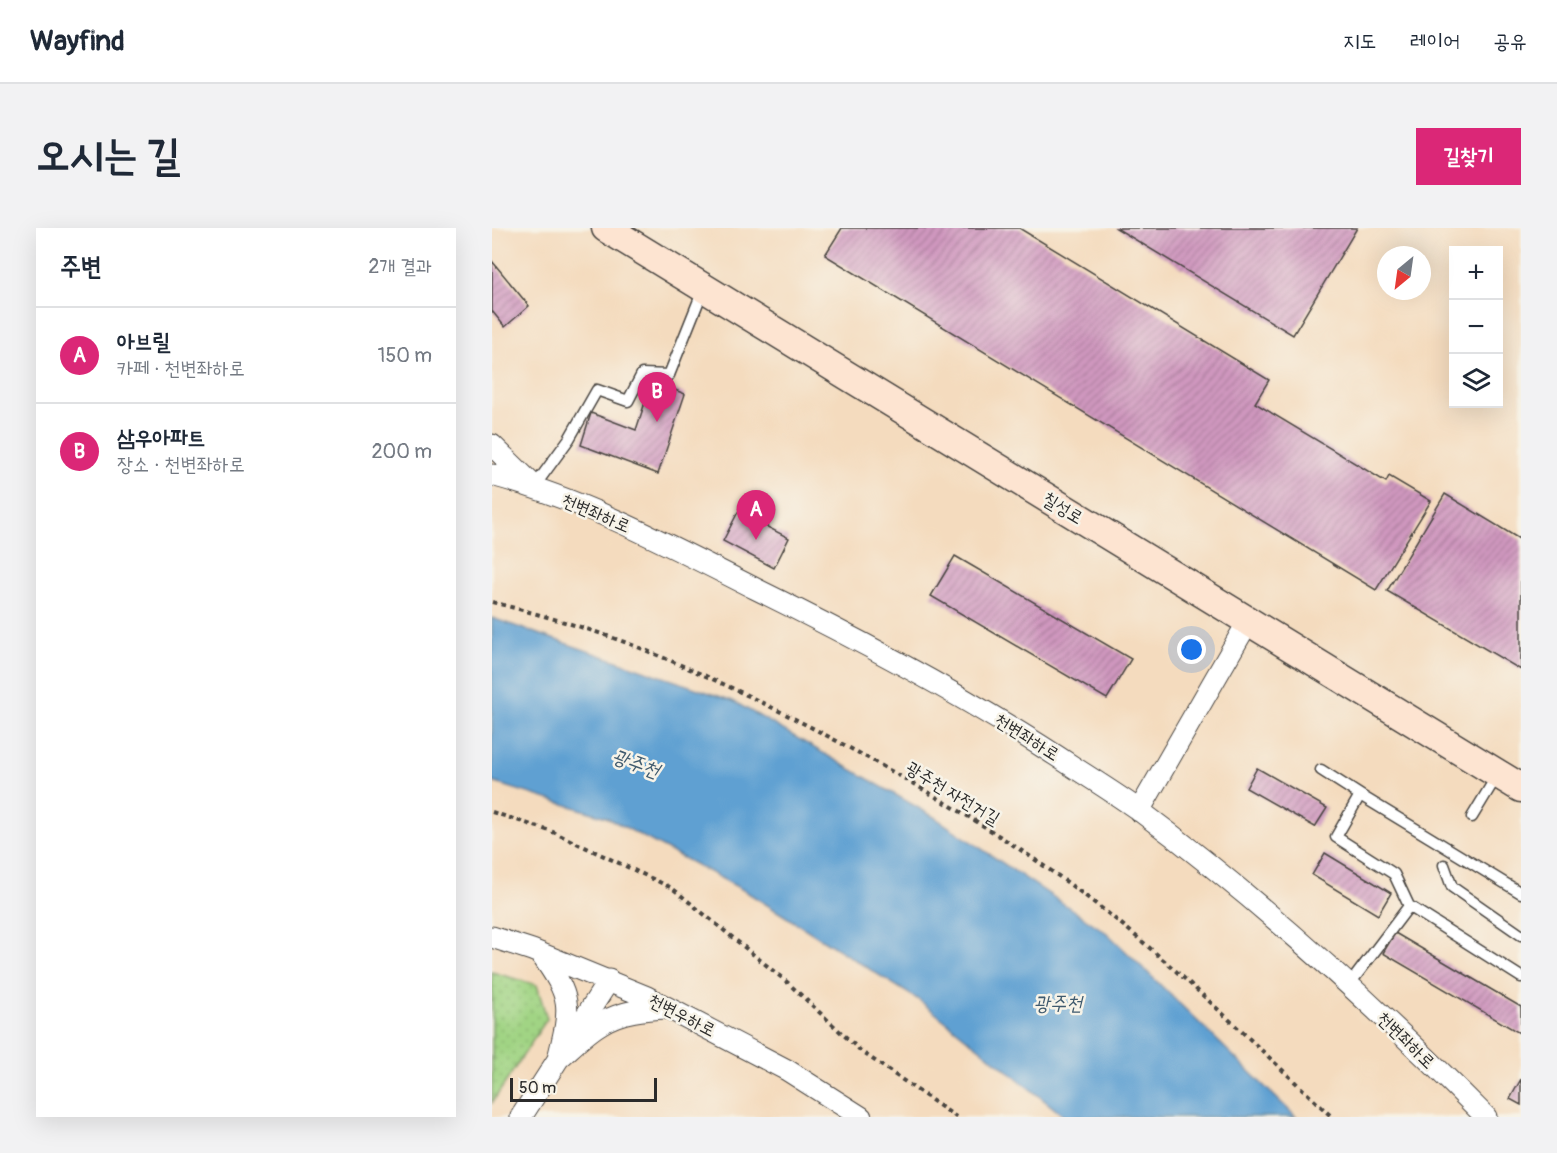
<!DOCTYPE html>
<html lang="ko">
<meta charset="utf-8">
<style>
:root{--surface:#fff;--page:#f2f2f3;--text:#1f2937;--muted:#747a83;--line:#e0e1e3;--accent:#db2777}
body{margin:0;font-family:Pangolin,"Poor Story",sans-serif;background:var(--page);color:var(--text)}
.controls{position:absolute;right:18px;top:18px;display:grid;overflow:hidden;border-radius:0px;box-shadow:0 6px 24px #0002}
.controls button{width:54px;height:54px;display:grid;place-items:center;padding:0;border:0;border-bottom:2px solid var(--line);background:var(--surface);color:var(--text);font:30px sans-serif}
.compass{position:absolute;left:885px;top:18px;width:54px;height:54px;border-radius:50%;background:var(--surface);box-shadow:0 6px 24px #0002;rotate:209deg}
.scale{position:absolute;left:18px;bottom:15px;width:147px;box-sizing:border-box;padding-left:6px;border:3px solid #2b2b2b;border-top:0;font-size:16px;line-height:21px;white-space:nowrap;color:#2b2b2b;-webkit-text-stroke:4px #f7f3e8;paint-order:stroke}
.you{position:absolute;left:700px;top:422px;width:21px;height:21px;margin:-15px;border:4px solid #fff;border-radius:50%;background:#1a73e8;box-shadow:0 0 0 9px #1a73e833}
.badge{display:grid;place-items:center;width:39px;height:39px;border-radius:50%;background:var(--accent);color:#fff;font-size:20px;font-weight:700}
.pin{position:absolute;translate:-50% -50px;filter:drop-shadow(0 2px 3px #0008)}
.pin::after{content:'';position:absolute;top:32px;width:21px;height:18px;background:inherit;clip-path:polygon(0 0,100% 0,50% 100%)}
.list{margin:0;padding:0;list-style:none}
h2{display:flex;justify-content:space-between;align-items:center;height:78px;margin:0;padding:0 24px;font-size:26px}
h2 small{font-size:20px;font-weight:400;color:var(--muted)}
.list li{display:grid;grid-template-columns:39px 1fr auto;gap:18px;align-items:center;box-sizing:border-box;height:96px;padding:0 24px;border-top:2px solid var(--line)}
.list b{display:block;font-size:22px;white-space:nowrap}
.list p{margin:0;font-size:20px;white-space:nowrap;color:var(--muted)}
.list em{font-size:20px;font-style:normal;color:var(--muted)}
.icon{flex:none;width:33px;height:33px;fill:none;stroke:currentColor;stroke-width:2;stroke-linecap:round;stroke-linejoin:round}
.map{position:relative;flex:none;width:1029px;height:889px;overflow:hidden;border-radius:0px}
header{display:flex;align-items:center;gap:36px;box-sizing:border-box;height:84px;padding:0 30px;background:var(--surface);border-bottom:2px solid var(--line)}
header strong{font-size:28px}
nav{display:flex;gap:33px;margin-inline-start:auto;font-size:21px}
.intro{display:flex;align-items:center;justify-content:space-between;box-sizing:border-box;height:144px;padding:0 36px}
h1{margin:0;font-size:42px}
.button{padding:15px 27px;border-radius:0px;background:var(--accent);color:#fff;font-size:21px;font-weight:700}
main{display:flex;gap:36px;padding:0 36px}
aside{flex:1;background:var(--surface);border-radius:0px;box-shadow:0 6px 24px #0002}
.map>svg:first-child{display:block}
.park{fill:url(#park-dots);stroke:#668058;stroke-width:1.5}
.water{fill:#5ea0d2;stroke:#44667e;stroke-width:1.5}
.building{fill:url(#building-hatch)}
.lines{fill:none;stroke-linecap:round;stroke-linejoin:round}
.lane-casing{stroke:#494541;stroke-width:13}
.street-casing{stroke:#494541;stroke-width:23}
.secondary-casing{stroke:#494541;stroke-width:31}
.path{stroke:#494541;stroke-width:4;stroke-dasharray:4.5 4.5;stroke-linecap:butt}
.lane{stroke:#fff;stroke-width:10}
.street{stroke:#fff;stroke-width:21}
.secondary{stroke:#fde4d1;stroke-width:28}
.labels{text-anchor:middle;stroke-width:5;stroke-linejoin:round;paint-order:stroke}
.street-label{font-size:18px;fill:#2b2b2b;stroke:#f7f3e8}
.water-label{font-size:20px;font-style:italic;fill:#3f5a6e;stroke:#f7f3e8}
</style>
<header>
<strong>Wayfind</strong>
<nav><a>지도</a><a>레이어</a><a>공유</a></nav>
</header>
<div class="intro"><h1>오시는 길</h1><a class="button">길찾기</a></div>
<main>
<aside>
<h2>주변<small>2개 결과</small></h2>
<ul class="list">
<li><span class="badge">A</span><div><b>아브릴</b><p>카페 · 천변좌하로</p></div><em>150 m</em></li>
<li><span class="badge">B</span><div><b>삼우아파트</b><p>장소 · 천변좌하로</p></div><em>200 m</em></li>
</ul>
</aside>
<div class="map">
<svg width="1029" height="889" viewBox="0 0 1029 889">
<defs>
<pattern id="park-dots" width="8" height="8" patternUnits="userSpaceOnUse" patternTransform="scale(1.5)"><rect width="8" height="8" fill="#a1d484"/><path d="M2 2h.1M6 6h.1" fill="none" stroke="#8bb672" stroke-width="1.8" stroke-linecap="round"/></pattern>
<pattern id="building-hatch" width="6" height="6" patternUnits="userSpaceOnUse" patternTransform="scale(1.5)"><rect width="6" height="6" fill="#d098bf"/><path d="M-1 1l2-2M0 6l6-6M5 7l2-2" fill="none" stroke="#a97c9b"/></pattern>
</defs>
<rect width="100%" height="100%" fill="#f7f3e8"/>
<filter id="ink" filterUnits="userSpaceOnUse"><feTurbulence type="fractalNoise" baseFrequency=".0167" numOctaves="2"/><feDisplacementMap in="SourceGraphic" scale="12" xChannelSelector="R" yChannelSelector="G"/><feConvolveMatrix kernelMatrix="1 2 1 2 8 2 1 2 1" color-interpolation-filters="sRGB"/></filter>
<filter id="wash" filterUnits="userSpaceOnUse"><feTurbulence type="fractalNoise" baseFrequency=".008" numOctaves="4" result="noise"/><feDisplacementMap in="SourceGraphic" scale="24" xChannelSelector="R" yChannelSelector="G"/><feGaussianBlur stdDeviation="1.35" result="paint"/><feColorMatrix in="noise" values="0 0 0 0 0 0 0 0 0 0 0 0 0 0 0 0 0 1.4 0 .05"/><feComposite in="paint" operator="in"/></filter>
<g filter="url(#wash)">
<rect width="100%" height="100%" fill="#f4dbbe"/>
<!-- park -->
<path class="park" d="M0,744l45,13 10,34 -55,84z"/>
<!-- water -->
<path class="water" d="M0,390l241,83 201,116 173,116 189,184h-231l-146,-117 -174,-109 -139,-74 -114,-35z"/>
<g id="blocks">
<!-- building -->
<path class="building" d="M350,0h177l250,152 -14,23 131,79 3,-6 42,25 -55,89 -551,-335z
M624,0h241l-64,107z
M0,33l37,45 -24,21 -13,-16z
M160,153l33,13 -27,80 -77,-29 10,-32 45,17z
M953,266l76,46v130l-134,-79z
M246,284l51,26 -15,30 -51,-27z
M463,328l176,103 -24,40 -176,-103z
M765,540l70,40 -12,19 -69,-39z
M833,625l66,40 -13,22 -66,-40z
M903,705l126,74v27l-138,-81z
M1029,851v26l-11,-6z"/>
</g>
</g>
<g filter="url(#ink)">
<use href="#blocks" fill-opacity="0" stroke="#494541" stroke-width="1.5"/>
<g class="lines">
<!-- lane casing -->
<g class="lane-casing">
<path id="lane" d="M42,259l35,-48 28,-49 31,11 14,-27 27,1 34,-85
M829,542l39,25
M980,589l26,-43
M952,637l8,22 69,48
M1029,665l-161,-98 -24,42 58,37 15,32 112,71
M857,757l60,-79"/>
</g>
<!-- street casing -->
<g class="street-casing">
<path id="street" d="M0,217l40,39
M0,247c93,25 179,71 264,114 110,54 217,111 319,179 22,14 44,28 65,43 124,92 238,197 346,306
M647,583l110,-191
M0,709l40,13 115,47 140,73 74,47
M48,725c33,46 31,53 18,106 14,-12 28,-27 44,-36 19,-12 43,-14 65,-15
M29,889l88,-137"/>
</g>
<!-- secondary casing -->
<g class="secondary-casing">
<path id="secondary" d="M114,0l915,560"/>
</g>
<!-- path -->
<path class="path" d="M0,374c50,13 100,27 148,46 92,37 180,82 265,131 77,44 152,92 220,148 72,60 139,126 207,190
M0,584l61,20 119,56 115,94 75,70 94,65"/>
<!-- lane -->
<use href="#lane" class="lane"/>
<!-- street -->
<use href="#street" class="street"/>
<!-- secondary -->
<use href="#secondary" class="secondary"/>
</g>
</g>
<g class="labels">
<!-- street labels -->
<g class="street-label">
<text transform="translate(571 280) rotate(31)" y="6">칠성로</text>
<text transform="translate(104 285) rotate(23)" y="6">천변좌하로</text>
<text transform="translate(535 509) rotate(32)" y="6">천변좌하로</text>
<text transform="translate(461 565) rotate(31)" y="6">광주천 자전거길</text>
<text transform="translate(190 787) rotate(27)" y="6">천변우하로</text>
<text transform="translate(914 812) rotate(44)" y="6">천변좌하로</text>
</g>
<!-- water labels -->
<g class="water-label">
<text transform="translate(144 535) rotate(20)" y="7">광주천</text>
<text x="566" y="782">광주천</text>
</g>
</g>
</svg>
<div class="controls">
<button>+</button>
<button>−</button>
<button><svg class="icon" aria-label="layers" viewBox="0 0 24 24"><path d="M12 4l9 5-9 5-9-5zM3 14l9 5 9-5"/></svg></button>
</div>
<svg class="compass" viewBox="-18 -18 36 36"><path d="M0-13l5 13h-10z" fill="#e53935"/><path d="M0 13l5-13h-10z" fill="#747a83"/></svg>
<div class="scale">50 m</div>
<div class="you"></div>
<div class="pin badge" style="left:264px;top:312px">A</div>
<div class="pin badge" style="left:165px;top:194px">B</div>
</div>
</main>
